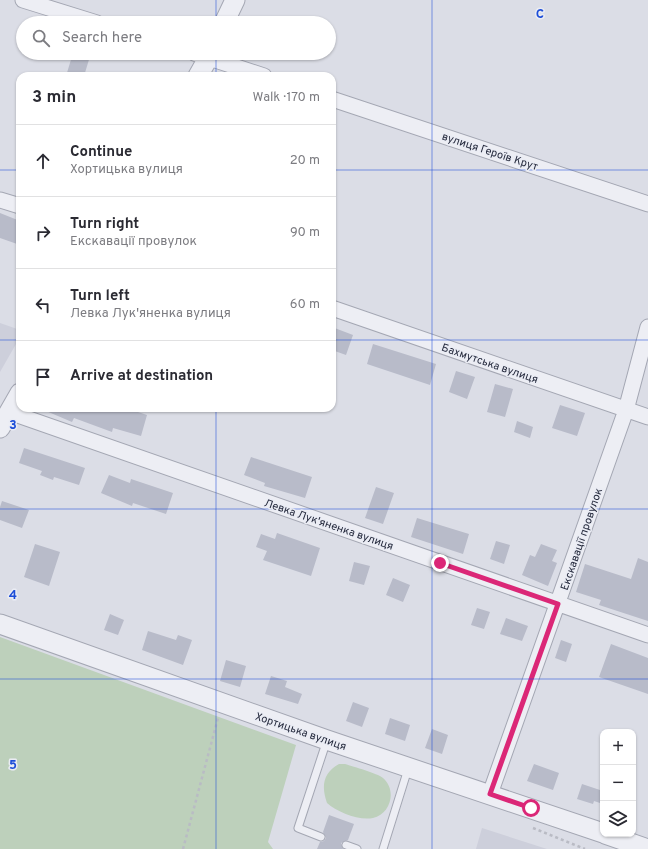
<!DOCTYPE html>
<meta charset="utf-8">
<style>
:root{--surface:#fff;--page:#f7f7f7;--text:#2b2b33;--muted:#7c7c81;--line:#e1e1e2}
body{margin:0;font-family:Overpass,sans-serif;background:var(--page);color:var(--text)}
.controls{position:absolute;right:12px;bottom:12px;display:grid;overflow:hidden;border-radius:8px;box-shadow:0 1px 3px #0004}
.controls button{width:36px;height:36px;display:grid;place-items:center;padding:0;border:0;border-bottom:1px solid var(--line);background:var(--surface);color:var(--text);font:20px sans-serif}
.stop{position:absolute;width:12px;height:12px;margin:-9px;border:3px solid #db2777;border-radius:50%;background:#fff}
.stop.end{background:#db2777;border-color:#fff;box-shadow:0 1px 4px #0008}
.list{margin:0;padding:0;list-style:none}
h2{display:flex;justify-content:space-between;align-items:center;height:52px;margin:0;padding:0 16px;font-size:17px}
h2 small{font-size:13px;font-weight:400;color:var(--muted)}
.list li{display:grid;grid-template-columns:26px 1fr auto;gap:12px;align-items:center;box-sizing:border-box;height:72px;padding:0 16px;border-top:1px solid var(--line)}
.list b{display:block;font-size:15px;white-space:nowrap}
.list p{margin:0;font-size:13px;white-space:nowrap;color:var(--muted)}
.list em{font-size:13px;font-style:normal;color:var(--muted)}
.icon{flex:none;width:22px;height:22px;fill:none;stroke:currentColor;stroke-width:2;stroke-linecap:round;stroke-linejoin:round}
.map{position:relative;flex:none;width:648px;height:849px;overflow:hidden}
.search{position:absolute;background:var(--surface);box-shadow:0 1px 3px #0004;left:16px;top:16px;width:320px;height:44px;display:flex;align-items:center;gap:10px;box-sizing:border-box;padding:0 14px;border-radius:22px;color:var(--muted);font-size:15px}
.panel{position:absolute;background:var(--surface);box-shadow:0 1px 3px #0004;left:16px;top:72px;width:320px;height:340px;border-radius:12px}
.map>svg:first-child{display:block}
.built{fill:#cdcfdb}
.green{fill:#bdd0bb}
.building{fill:#b8bbc9}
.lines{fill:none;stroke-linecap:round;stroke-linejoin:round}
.service-casing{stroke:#a4a7b3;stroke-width:9}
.minor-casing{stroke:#a4a7b3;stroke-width:17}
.tertiary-casing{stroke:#a4a7b3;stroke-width:21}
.path{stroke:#b9bbc4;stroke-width:2.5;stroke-dasharray:3 3;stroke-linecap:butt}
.service{stroke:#edeef4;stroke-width:7}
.minor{stroke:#edeef4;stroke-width:15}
.tertiary{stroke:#edeef4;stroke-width:19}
.route{stroke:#db2777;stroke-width:5}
.grid{fill:none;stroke:#1d4ed8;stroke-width:1;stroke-opacity:0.55}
.labels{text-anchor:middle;stroke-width:3;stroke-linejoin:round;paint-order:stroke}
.street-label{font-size:11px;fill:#24293c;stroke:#eaecf4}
.grid-label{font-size:13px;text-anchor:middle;font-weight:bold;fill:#1d4ed8;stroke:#eaecf4;stroke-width:3;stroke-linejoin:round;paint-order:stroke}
</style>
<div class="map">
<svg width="648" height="849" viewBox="0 0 648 849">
<rect width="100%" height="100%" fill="#dbdde6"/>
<!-- built -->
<path class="built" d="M0,323l20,7v7l-20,35z
M482,828l65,21h-71z"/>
<!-- green -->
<path class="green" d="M0,637l296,108 -28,97 5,7h-273z
M339,764h6c9,3 32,9 38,14 14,12 8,36 -10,40 -14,3 -36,-6 -46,-15 -6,-17 -4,-30 12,-39z"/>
<!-- building -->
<path class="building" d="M73,53h18l-7,23h-18z
M0,213l20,8v24l-20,-7z
M332,327l21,8 -7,20 -14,-5z
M373,344l63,20 -6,21 -63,-21z
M456,371l19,6 -8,22 -18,-7z
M495,384l18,5 -8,28 -18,-5z
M560,405l25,8 -8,23 -25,-8z
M39,408h87l21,7 -6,21 -28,-8 -1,4 -38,-14 -2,4z
M517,421l16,6 -3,11 -16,-6z
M24,448l61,20 -6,17 -25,-8 -1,3 -13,-5 2,-4 -23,-8z
M251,457l61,20 -7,21 -41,-12 1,-3 -21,-8z
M109,475l21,8 1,-4 42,14 -7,21 -33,-11 -1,3 -31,-13z
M376,487l18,6 -11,31 -18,-6z
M2,501l27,9 -7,18 -22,-8v-13z
M417,518l52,16 -6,20 -52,-17z
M277,533l43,15 -9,28 -48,-16 4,-9 -11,-4 5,-13 14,5z
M496,541l14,4 -6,19 -14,-5z
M35,544l25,8 -11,34 -25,-9z
M541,544l16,6 -5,11 5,2 -9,23 -26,-11 8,-20 5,2z
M638,558l10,4v59l-49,-16 2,-5 -25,-8 9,-28 46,15z
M354,562l16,4 -6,19 -15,-4z
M393,578l17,7 -7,17 -17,-7z
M477,608l13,4 -6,17 -13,-4z
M110,614l14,6 -6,15 -14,-5z
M506,618l22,8 -6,15 -22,-7z
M148,631l28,9 2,-5 14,5 -9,25 -41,-15z
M561,640l11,4 -6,18 -11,-4z
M611,644l37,14v36l-49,-17z
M226,660l20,6 -6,21 -20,-6z
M271,676l16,5 -2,6 17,7 -4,10 -33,-10z
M353,702l16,6 -7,19 -16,-6z
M390,718l20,7 -5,16 -20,-7z
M432,729l16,6 -6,19 -17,-6z
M534,764l25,9 -6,17 -26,-9z
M582,784l21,7v13l-9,-3 -1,3 -16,-5z
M329,815l25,9 -6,16 -7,3 2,6h-26l3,-7 4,-1 2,-3 -3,-6z"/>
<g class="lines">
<!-- service casing -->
<g class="service-casing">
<path id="service" d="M321,837l-23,-9 29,-88
M346,845l11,4
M383,849l25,-80"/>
</g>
<!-- minor casing -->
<g class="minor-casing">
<path id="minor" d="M23,0l74,23
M194,53l70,23
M332,99l316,105
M0,200l20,6
M332,308l316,109
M9,412l639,223
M490,794l136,-384 22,-83"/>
</g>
<!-- tertiary casing -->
<g class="tertiary-casing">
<path id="tertiary" d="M224,23l11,-23
M198,76l13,-23
M0,428l20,-35
M0,624l327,116 276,93
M605,834l43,15"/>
</g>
<!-- path -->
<path class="path" d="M533,828l52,21
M183,849l35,-131"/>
<!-- service -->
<use href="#service" class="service"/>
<!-- minor -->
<use href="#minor" class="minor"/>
<!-- tertiary -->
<use href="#tertiary" class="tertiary"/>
</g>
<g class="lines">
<!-- route -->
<path class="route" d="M440,563l118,41 -68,190 41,14"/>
</g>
<!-- grid -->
<path class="grid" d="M216,0v23M432,0v849M216,53v23M0,170h20M332,170h316M0,340h20M332,340h316M216,408v441M0,509h648M0,679h648"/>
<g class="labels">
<!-- street labels -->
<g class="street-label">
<text transform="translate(490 151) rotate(18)" y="4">вулиця Героїв Крут</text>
<text transform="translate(490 363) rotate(19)" y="4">Бахмутська вулиця</text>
<text transform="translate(329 524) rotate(19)" y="4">Левка Лук'яненка вулиця</text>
<text transform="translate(581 539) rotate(-71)" y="4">Екскавації провулок</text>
<text transform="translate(301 731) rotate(19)" y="4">Хортицька вулиця</text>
</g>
</g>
<g class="grid-label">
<text x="540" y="18">C</text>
<text x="13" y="429">3</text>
<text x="13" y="599">4</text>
<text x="13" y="769">5</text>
</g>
</svg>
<div class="controls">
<button>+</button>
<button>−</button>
<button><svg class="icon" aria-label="layers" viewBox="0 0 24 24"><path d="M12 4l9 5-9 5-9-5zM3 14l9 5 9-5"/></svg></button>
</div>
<div class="stop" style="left:531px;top:808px"></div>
<div class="stop end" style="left:440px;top:563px"></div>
<div class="search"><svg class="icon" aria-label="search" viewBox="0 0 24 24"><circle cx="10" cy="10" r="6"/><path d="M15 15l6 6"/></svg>Search here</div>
<section class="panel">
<h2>3 min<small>Walk · 170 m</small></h2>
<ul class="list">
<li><svg class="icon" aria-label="ahead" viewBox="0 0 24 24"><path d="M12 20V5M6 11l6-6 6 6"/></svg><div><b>Continue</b><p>Хортицька вулиця</p></div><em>20 m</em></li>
<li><svg class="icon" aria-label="right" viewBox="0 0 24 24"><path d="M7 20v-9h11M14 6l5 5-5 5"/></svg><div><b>Turn right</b><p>Екскавації провулок</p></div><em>90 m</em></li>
<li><svg class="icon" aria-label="left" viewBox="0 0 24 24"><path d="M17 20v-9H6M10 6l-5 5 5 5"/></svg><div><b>Turn left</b><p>Левка Лук'яненка вулиця</p></div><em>60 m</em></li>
<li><svg class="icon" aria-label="arrive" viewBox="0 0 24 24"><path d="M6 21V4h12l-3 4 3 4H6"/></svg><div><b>Arrive at destination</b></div></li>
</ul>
</section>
</div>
